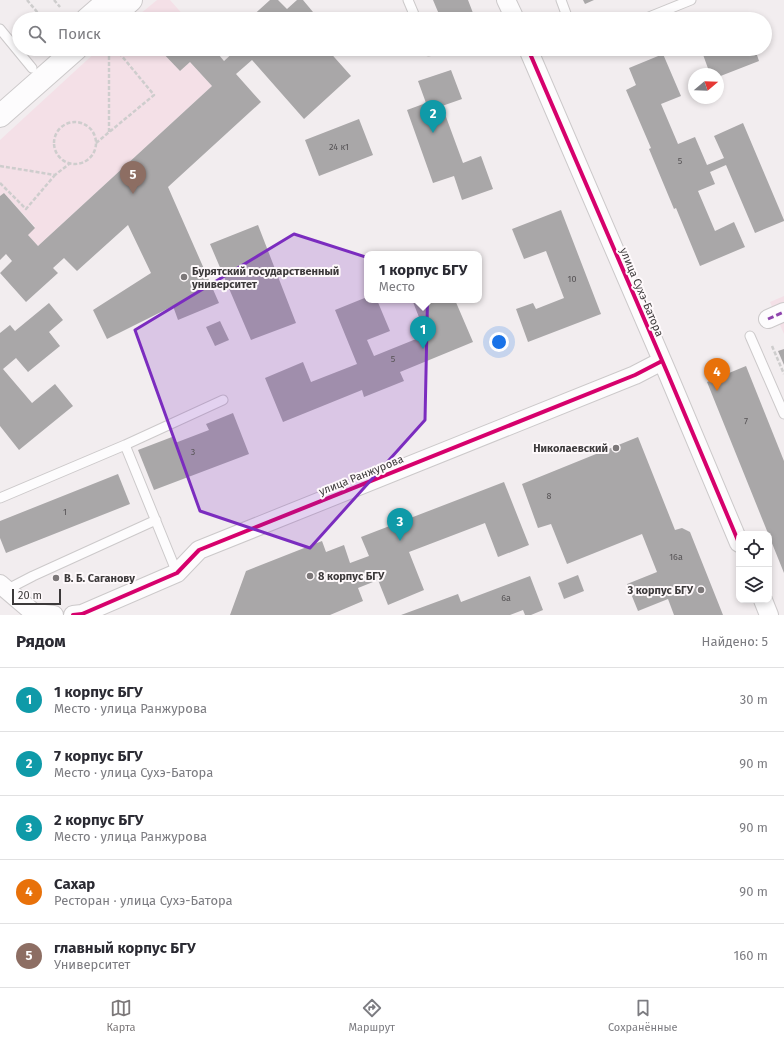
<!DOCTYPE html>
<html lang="ru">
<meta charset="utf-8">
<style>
:root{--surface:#fff;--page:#f2f2f3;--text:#2b2b33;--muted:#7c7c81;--line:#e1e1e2;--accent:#7c7879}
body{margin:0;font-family:"Fira Sans",sans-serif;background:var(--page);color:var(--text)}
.controls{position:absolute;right:12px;bottom:12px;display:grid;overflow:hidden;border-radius:8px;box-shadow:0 2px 6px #0003}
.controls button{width:36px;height:36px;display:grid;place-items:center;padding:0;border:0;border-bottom:1px solid var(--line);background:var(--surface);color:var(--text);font:20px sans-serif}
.compass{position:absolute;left:688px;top:68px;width:36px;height:36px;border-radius:50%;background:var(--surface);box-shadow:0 2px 6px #0003;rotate:71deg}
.scale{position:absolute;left:12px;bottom:10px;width:49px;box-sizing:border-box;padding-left:4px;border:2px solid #3c393a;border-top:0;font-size:11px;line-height:14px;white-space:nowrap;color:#3c393a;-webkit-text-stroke:3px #fef9fb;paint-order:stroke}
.you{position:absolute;left:499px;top:342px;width:14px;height:14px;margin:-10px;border:3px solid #fff;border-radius:50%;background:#1a73e8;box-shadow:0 0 0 6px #1a73e833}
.badge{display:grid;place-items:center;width:26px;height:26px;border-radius:50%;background:var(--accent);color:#fff;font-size:13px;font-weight:700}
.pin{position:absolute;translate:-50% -33px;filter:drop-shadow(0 1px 2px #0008)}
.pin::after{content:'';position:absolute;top:21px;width:14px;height:12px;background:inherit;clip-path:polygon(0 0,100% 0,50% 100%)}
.popup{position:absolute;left:364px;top:251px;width:118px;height:52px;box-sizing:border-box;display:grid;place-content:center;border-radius:8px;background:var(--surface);filter:drop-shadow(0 1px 3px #0005);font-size:13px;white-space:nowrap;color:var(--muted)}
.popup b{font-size:15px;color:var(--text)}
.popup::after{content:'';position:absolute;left:50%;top:100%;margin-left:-8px;border:8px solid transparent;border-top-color:var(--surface)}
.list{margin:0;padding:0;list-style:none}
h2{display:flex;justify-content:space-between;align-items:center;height:52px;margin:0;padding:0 16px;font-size:17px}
h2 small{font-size:13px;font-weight:400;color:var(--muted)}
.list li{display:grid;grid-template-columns:26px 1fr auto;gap:12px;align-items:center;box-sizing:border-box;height:64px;padding:0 16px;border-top:1px solid var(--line)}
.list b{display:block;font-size:15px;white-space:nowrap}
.list p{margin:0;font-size:13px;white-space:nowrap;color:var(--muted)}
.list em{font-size:13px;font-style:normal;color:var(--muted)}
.icon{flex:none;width:22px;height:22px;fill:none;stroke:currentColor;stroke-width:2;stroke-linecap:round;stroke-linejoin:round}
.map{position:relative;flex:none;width:784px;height:615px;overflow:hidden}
.search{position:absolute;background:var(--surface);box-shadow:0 2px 6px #0003;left:12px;right:12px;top:12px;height:44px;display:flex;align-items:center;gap:10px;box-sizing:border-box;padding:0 14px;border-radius:22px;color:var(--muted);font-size:15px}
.sheet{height:372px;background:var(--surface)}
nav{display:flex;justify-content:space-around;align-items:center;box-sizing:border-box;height:56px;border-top:1px solid var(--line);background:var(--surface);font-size:11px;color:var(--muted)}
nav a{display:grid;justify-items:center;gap:2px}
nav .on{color:var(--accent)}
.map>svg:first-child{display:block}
.green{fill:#f4e0e7}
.building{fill:#a9a7a8}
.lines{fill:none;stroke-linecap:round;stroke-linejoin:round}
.lane-casing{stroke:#ccc9ca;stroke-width:11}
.street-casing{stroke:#ccc9ca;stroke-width:20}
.secondary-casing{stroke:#ccc9ca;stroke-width:24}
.path{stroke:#cecdcd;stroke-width:2.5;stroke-dasharray:4 2;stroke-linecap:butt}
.lane{stroke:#fdfcfd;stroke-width:9}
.street{stroke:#fdfcfd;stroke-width:18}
.secondary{stroke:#fdfcfd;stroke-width:22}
.quiet{stroke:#8e44ad;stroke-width:3;stroke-dasharray:6 3;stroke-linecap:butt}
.cycleway-casing{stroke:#fef9fb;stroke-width:6}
.cycleway{stroke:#d6006c;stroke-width:4}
.marked{fill:#7b2cbf;fill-opacity:0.2;stroke:#7b2cbf;stroke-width:3;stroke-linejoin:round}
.poi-dot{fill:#7c7879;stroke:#fef9fb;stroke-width:1.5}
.labels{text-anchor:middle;stroke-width:4;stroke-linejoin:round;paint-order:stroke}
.number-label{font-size:9px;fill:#575456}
.poi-label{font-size:11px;font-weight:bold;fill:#3c393a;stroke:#fef9fb;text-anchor:start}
.street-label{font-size:11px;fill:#3c393a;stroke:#fef9fb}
</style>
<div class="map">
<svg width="784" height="615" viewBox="0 0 784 615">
<rect width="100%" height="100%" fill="#f2edef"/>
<!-- green -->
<path class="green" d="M157,0h13l16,18 -52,1z
M99,49h60l21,22 10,-9 22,24 -174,160 -10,-11 7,-8 -31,-34 -4,3v-56z
M784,296v38l-14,-32z"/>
<!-- building -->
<path class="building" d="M270,0h8l9,9 10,-9h6l10,12 -7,7h-57z
M433,0h35l5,13 -14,6h-18z
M583,0h11l-9,4z
M159,49h55l10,12 13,-12h90l24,27 -47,43 -52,-59 -16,14 25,28 -93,85 51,116 -41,17 -5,-14 -66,33 -14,-29 58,-37 -23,-48 -51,46 -13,-13 -11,10 5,5 -32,29 -26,-29 12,-12 -6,-7 -6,6v-64l4,-3 31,35 -7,7 10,11 174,-160 -22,-24 -10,9z
M701,49h54l4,12 -41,16v-3h-8z
M663,54l18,42 -20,8 17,40 17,-7 12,28 17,-7 -10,-22 29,-13 41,97v1l-29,12 -29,-68 -16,7 5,12 -17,7 17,40 19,-9 11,25 -45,19 -24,-58 -2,1 -25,-60 2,-1 -25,-58 10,-5 -7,-17z
M451,70l11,29 -20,7 21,57 18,-7 12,33 -31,11 -8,-24 -21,7 -26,-73 19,-7 -8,-22z
M359,119l14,36 -54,21 -14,-36z
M561,210l40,104 -73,28 -12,-33 17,-6 3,6 28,-11 -18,-47 -22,8 -12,-30z
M258,225l38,98 -45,17 -41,-96z
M367,297v3h10l13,31 -23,9 7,16 52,-21 -13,-33 4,-2h38l18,42 -73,30 4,9 -40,16 -2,-7 -79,32 -18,-44 38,-16 8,20 46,-18 -22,-54z
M49,303l14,17 -14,12 11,14 -32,26 -12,-14 -13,11 29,34 23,-19 18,22 -54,44 -19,-24v-93l10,-8 5,6z
M220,321l9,19 -14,6 -9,-19z
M784,349v16l-6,-14z
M746,366l38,95v112l-77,-191z
M233,413l16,41 -95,36 -16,-40 34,-13 3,6 34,-13 -3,-6z
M638,437l37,93 7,-2 8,4 33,83h-49l-6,-16 -30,12 -11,-27 30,-12 -15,-38 -75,30 -16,-40 -13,4 -16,-44z
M118,474l12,30 -124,49 -6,-15v-17z
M504,482l25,63 -31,12 -13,-34 -76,29 15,38 -36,15 -10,-25 -20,8 5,13 -33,14h-100l16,-44 76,-30 4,11 18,-7 6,18 19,-7 -8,-19z
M578,575l6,16 -20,8 -6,-16z
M530,576l13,34 -12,5h-6l-2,-5 -13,5h-109l57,-21 3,8z"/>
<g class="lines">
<!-- lane casing -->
<g class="lane-casing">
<path id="lane" d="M408,0l8,19
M561,0l7,19
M644,19l47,-19
M0,29l32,39
M428,49l1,2 5,-2
M750,336l34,78
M125,445l52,128
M0,498l125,-53 98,-45
M6,590l27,-14 123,-56"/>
</g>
<!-- street casing -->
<g class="street-casing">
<path id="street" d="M506,0l9,19
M528,49l139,323 72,171
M768,319l16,-7
M0,584l34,29 20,2
M763,600l6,15
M73,615l9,-1 95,-41 22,-23 436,-175 27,-14"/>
</g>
<!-- secondary casing -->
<g class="secondary-casing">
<path id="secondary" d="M87,19l22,-19
M110,19l21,-19
M0,116l76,-67"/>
</g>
<!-- path -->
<path class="path" d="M27,0l16,19
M54,0l6,7
M54 143a21 21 0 1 1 42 0a21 21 0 1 1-42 0Z
M109,132v-83
M96,143l58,-48 -38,-46
M0,166l55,9 14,-11
M0,183l26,26 29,-34
M772,346l12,28"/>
<!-- lane -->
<use href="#lane" class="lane"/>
<!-- street -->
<use href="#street" class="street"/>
<!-- secondary -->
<use href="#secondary" class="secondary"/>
<!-- quiet -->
<path class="quiet" d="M768,319l16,-7"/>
<!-- cycleway casing -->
<g class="cycleway-casing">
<path id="cycleway" d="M528,49l139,323 72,171
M73,615l9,-1 95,-41 22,-23 436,-175 27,-14"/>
</g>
<!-- cycleway -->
<use href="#cycleway" class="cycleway"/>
</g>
<!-- marked area -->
<path class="marked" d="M294,234l134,43 -3,143 -115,128 -110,-37 -65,-181z"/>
<!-- markers -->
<g class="poi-dot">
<circle cx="184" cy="277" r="4"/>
<circle cx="616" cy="448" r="4"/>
<circle cx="310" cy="576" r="4"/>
<circle cx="56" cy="578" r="4"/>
<circle cx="701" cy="590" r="4"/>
</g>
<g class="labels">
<!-- number labels -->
<g class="number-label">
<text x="339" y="150">24 к1</text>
<text x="680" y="164">5</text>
<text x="572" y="282">10</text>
<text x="393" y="362">5</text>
<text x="746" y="424">7</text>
<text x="193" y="455">3</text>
<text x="549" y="499">8</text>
<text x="65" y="515">1</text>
<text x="676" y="560">16а</text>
<text x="506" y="601">6а</text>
</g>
<!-- poi labels -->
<g class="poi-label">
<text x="192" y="275">Бурятский государственный<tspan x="192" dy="13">университет</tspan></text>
<text x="608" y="452" text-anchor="end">Николаевский</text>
<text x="318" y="580">8 корпус БГУ</text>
<text x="64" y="582">В. Б. Саганову</text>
<text x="693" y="594" text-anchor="end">3 корпус БГУ</text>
</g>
<!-- street labels -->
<g class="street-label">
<text transform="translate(642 292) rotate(67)" y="4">улица Сухэ-Батора</text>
<text transform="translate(361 475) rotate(-22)" y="4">улица Ранжурова</text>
</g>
</g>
</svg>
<div class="controls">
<button><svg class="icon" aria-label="locate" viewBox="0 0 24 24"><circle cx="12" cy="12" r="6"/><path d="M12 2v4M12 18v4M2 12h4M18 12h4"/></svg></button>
<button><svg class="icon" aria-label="layers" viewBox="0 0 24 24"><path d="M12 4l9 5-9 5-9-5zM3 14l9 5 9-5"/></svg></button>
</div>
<svg class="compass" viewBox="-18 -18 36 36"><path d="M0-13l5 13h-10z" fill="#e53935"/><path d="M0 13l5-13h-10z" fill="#7c7c81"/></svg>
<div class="scale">20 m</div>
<div class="you"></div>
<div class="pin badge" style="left:423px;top:349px;background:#0f9aa8">1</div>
<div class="popup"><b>1 корпус БГУ</b>Место</div>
<div class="pin badge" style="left:433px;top:133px;background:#0f9aa8">2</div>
<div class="pin badge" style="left:400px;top:541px;background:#0f9aa8">3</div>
<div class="pin badge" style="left:717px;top:391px;background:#e8710a">4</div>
<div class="pin badge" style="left:133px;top:194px;background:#8d6e63">5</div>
<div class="search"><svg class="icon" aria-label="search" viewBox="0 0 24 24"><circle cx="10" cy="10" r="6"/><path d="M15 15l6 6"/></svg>Поиск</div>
</div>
<section class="sheet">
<h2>Рядом<small>Найдено: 5</small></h2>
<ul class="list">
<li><span class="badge" style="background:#0f9aa8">1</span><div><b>1 корпус БГУ</b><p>Место · улица Ранжурова</p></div><em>30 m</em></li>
<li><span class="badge" style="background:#0f9aa8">2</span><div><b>7 корпус БГУ</b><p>Место · улица Сухэ-Батора</p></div><em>90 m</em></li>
<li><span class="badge" style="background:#0f9aa8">3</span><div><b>2 корпус БГУ</b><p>Место · улица Ранжурова</p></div><em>90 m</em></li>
<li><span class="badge" style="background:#e8710a">4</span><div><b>Caxap</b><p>Ресторан · улица Сухэ-Батора</p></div><em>90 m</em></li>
<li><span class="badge" style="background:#8d6e63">5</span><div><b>главный корпус БГУ</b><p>Университет</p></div><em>160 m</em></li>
</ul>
</section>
<nav>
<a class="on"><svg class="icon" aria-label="map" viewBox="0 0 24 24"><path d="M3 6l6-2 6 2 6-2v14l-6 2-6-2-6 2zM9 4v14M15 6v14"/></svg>Карта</a>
<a><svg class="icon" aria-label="directions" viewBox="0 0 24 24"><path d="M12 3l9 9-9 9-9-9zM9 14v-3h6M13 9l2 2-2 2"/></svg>Маршрут</a>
<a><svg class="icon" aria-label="saved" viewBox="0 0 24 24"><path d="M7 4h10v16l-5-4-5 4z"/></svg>Сохранённые</a>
</nav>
